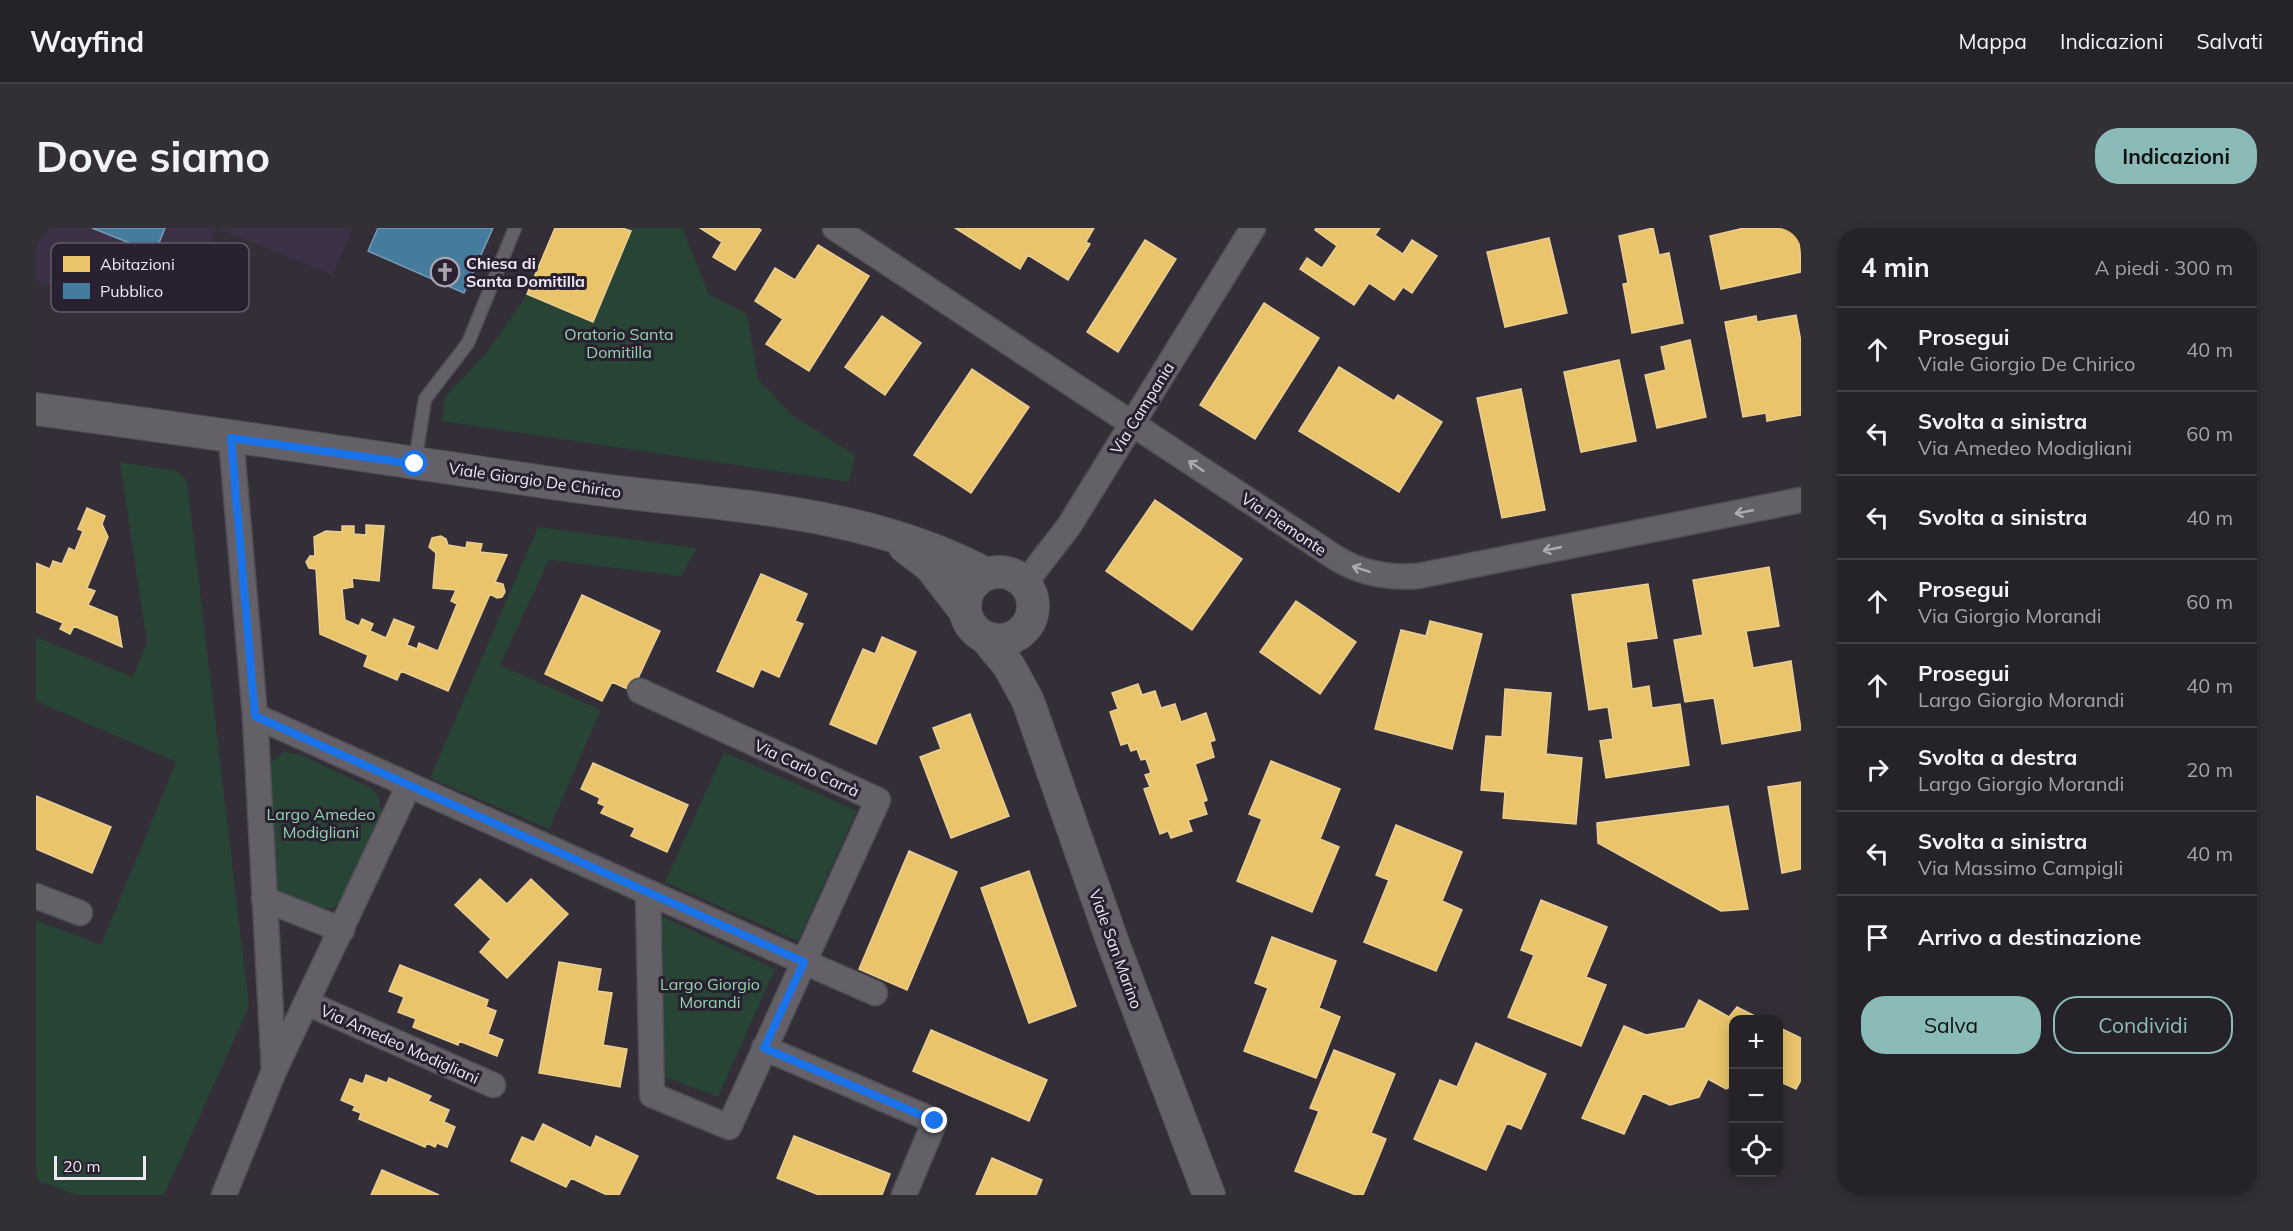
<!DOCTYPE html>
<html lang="it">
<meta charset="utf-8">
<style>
:root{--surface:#262229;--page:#322f35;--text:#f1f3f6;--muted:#a4a4a8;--line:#423f46;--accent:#8bbbb9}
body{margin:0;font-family:Mulish,sans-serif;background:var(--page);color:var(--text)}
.controls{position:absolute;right:18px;bottom:18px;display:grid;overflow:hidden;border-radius:12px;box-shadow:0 3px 15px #0003}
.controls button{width:54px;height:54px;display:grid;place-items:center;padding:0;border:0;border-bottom:2px solid var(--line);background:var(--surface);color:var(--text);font:30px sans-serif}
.scale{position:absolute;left:18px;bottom:15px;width:92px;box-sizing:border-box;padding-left:6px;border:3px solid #ede7f3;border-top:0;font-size:16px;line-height:21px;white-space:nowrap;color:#ede7f3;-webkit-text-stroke:4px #292031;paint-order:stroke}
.stop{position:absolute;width:18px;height:18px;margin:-14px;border:4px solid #1a73e8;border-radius:50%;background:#fff}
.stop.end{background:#1a73e8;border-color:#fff;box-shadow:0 2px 6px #0008}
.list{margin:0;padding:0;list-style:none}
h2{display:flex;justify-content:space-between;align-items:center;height:78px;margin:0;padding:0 24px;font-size:26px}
h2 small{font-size:20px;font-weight:400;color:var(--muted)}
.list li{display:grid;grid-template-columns:39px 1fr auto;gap:18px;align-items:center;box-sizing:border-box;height:84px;padding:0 24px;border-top:2px solid var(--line)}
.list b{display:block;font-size:22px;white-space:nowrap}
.list p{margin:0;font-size:20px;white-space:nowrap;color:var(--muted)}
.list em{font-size:20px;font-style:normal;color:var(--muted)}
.actions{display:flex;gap:12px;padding:18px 24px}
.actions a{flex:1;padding:14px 0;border:2px solid var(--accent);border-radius:24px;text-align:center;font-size:21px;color:var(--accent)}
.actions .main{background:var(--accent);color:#111}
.icon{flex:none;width:33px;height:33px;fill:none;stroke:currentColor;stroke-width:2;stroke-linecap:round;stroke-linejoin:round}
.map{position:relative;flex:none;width:1765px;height:967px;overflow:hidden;border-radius:24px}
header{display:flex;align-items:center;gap:36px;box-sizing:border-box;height:84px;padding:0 30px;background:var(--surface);border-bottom:2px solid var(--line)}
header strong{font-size:28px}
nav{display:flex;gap:33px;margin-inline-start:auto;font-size:21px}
.intro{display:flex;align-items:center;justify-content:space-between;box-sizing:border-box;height:144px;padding:0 36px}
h1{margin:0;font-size:42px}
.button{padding:15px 27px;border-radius:24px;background:var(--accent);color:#111;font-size:21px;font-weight:700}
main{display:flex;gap:36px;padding:0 36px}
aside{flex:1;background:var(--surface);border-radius:24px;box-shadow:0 3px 15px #0003}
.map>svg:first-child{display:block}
.built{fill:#3c3146}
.green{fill:#284434}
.homes{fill:#e9c46a;stroke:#eace93;stroke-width:1.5}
.public{fill:#457b9d;stroke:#779bb7;stroke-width:1.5}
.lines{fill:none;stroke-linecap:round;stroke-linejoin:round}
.service-casing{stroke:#514d55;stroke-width:15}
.minor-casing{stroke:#514d55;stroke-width:27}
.tertiary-casing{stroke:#514d55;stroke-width:34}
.service{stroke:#646068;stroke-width:12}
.minor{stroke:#646068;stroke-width:24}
.tertiary{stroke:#646068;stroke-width:32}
.oneway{stroke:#afaab4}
.route{stroke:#1a73e8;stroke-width:8}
.labels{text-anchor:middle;stroke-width:6;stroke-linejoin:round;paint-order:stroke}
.poi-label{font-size:16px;font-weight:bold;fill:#ede7f3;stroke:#292031;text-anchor:start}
.park-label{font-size:16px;fill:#91d5ac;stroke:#292031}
.street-label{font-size:16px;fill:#ede7f3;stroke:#292031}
.key{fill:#292031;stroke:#645c6b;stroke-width:1.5}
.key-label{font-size:16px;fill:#ede7f3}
</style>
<header>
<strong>Wayfind</strong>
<nav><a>Mappa</a><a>Indicazioni</a><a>Salvati</a></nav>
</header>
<div class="intro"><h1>Dove siamo</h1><a class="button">Indicazioni</a></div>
<main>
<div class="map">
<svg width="1765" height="967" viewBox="0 0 1765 967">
<rect width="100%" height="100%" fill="#332e37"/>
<!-- built -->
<path class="built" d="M0,0h316l-19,47 -117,-47 -36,80 -68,3 -76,-31z"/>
<!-- green -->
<path class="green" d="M519,0h127l27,67 38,19 11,65 34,36 63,40 -6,27 -407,-61 3,-24 44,-47 38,-56z
M84,234l57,9 10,10 62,526 -85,188h-88l-40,-15v-260l65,25 75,-183 -140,-61v-64l97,40 14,-34z
M502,299l159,21 -16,28 -132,-16 -49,105 101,45 -52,119 -119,-51z
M248,524l15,2 72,34 8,9 3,18 -38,84 -11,9 -9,1 -39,-12 -8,-7 -7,-16 -4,-108z
M688,524l133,59 -59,130 -133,-59z
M623,687l116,54 -57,128 -55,-21z"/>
<!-- homes -->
<path class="homes" d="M519,0h67l9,3 -38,91 -66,-28z
M664,0h58l3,2 -26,40 -22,-13 9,-15z
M919,0h139l-8,14 4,2 -22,36 -40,-25 -8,14z
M1280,0h64l-5,7 28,19 9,-14 25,16 -25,37 -9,-6 -9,13 -25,-17 -15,22 -54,-36 7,-11 15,10 15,-22 -22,-16z
M1617,0l6,27 10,-2 14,70 -51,10 -9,-49 5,-1 -9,-47z
M1708,0h55l2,44 -80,17 -11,-53z
M1513,10l18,75 -62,14 -18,-75z
M1109,12l31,19 -58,93 -31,-20z
M782,17l51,31 -60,95 -43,-27 17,-25 -28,-18 20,-33 20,12z
M1228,75l55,35 -64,101 -55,-34z
M1760,87l5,27v73l-34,6 -1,-8 -23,4 -18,-95 31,-6 1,6z
M846,88l39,27 -36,52 -40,-28z
M1654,112l16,77 -49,11 -12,-53 21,-5 -5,-23z
M1583,132l17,81 -55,11 -17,-80z
M1303,139l55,34 4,-6 44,27 -43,70 -100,-61z
M936,141l57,38 -58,86 -57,-38z
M1485,161l24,121 -43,8 -25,-120z
M1119,272l87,59 -50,71 -86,-59z
M51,280l18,8 -3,8 6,13 -21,51 8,3 -7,14 29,12 5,30 -48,-21 -4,8 -10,-5 3,-6 -27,-11v-49l14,6 3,-8 9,3 7,-16 6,3 8,-20 -5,-2z
M330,297l18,1 -5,55 -27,-3 1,9 -11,2 3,31 14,6 3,-7 11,5 -3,7 16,7 8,-19 20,8 -7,18 10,4 2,-6 19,8 19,-47 -6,-3 5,-11 -23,-2 3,-35 -7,-6 3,-9 9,-2 5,3 2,6 18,3 1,-6 15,2 -2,8 27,3 -12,27 8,2 2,8 -3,5 -5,1 -7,-4 -42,97 -47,-20 -4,9 -33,-14 4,-11 -48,-21 -4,-65 -7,-1 -3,-6 4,-6h5l-1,-19 12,-6 16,1v-6h12v8l12,1z
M1733,339l10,59 -33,5 7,37 38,-7 10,69 -79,14 -8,-46 -29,4 -11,-62 29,-5 -10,-55z
M725,346l46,20 -12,27 8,3 -24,53 -18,-8 -8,18 -36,-16z
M1612,356l9,54 -31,4 6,47 17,-3 3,22 28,-4 9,61 -83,13 -6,-37 13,-2 -5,-32 -19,3 -17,-115z
M546,367l78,36 -28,60 -20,-9 -10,19 -57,-27z
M1260,373l60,41 -36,52 -60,-42z
M1394,393l52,13 -30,115 -77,-20 26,-99 25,6z
M846,409l34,15 -40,92 -46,-20 33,-75 12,5z
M1102,456l4,11 13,-4 6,17 14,-4 6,18 25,-9 9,27 -5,2 4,15 -19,7 12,36 -4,2 4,12 -19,6 4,11 -21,7 -3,-7 -8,3 -16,-45 6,-2 -5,-12 6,-2 -5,-14 -5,1 -4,-11 -6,2 -3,-8 -7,2 -11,-33 8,-3 -6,-16z
M1469,461l46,4 -5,61 36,4 -6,66 -73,-6 2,-26 -24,-2 5,-54 16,1z
M934,486l39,102 -58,22 -31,-81 21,-8 -8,-21z
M1235,533l69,28 -20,50 19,8 -27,65 -75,-31 25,-62 -13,-5z
M557,535l95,42 -21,47 -36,-16 4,-8 -34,-15 4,-7 -7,-3 2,-5 -19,-9z
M1765,554v87l-19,4 -14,-86z
M0,568l75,31 -19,46 -56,-24z
M1692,578l20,103 -27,2 -123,-68 -1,-20z
M1360,597l66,27 -20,49 20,9 -26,61 -72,-29 25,-62 -13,-5z
M873,623l48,21 -50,118 -48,-21z
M993,643l47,135 -47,17 -48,-135z
M444,651l27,25 24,-25 37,35 -61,64 -27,-26 11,-13 -36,-34z
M1505,672l66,27 -21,50 20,8 -25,61 -73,-29 26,-62 -13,-5z
M1236,709l64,24 -17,47 21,9 -24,61 -72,-27 24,-63 -13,-5z
M523,734l42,7 -4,22 15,2 -9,52 24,4 -7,38 -81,-14z
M364,737l88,35 -2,7 10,4 -8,23 15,6 -6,16 -38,-15 -1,4 -45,-18 3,-8 -18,-7 6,-15 -15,-6z
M1663,772l30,17 8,-10 26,13h-29v65l-8,4 -18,-10 -9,18 -29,8 -27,-12 -19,41 -42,-16 42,-92 22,9 39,-7z
M1742,799l23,11v42l-5,9 -18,-8z
M895,802l116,50 -18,41 -116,-50z
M1440,815l70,31 -25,55 -14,-6 -21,47 -72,-31 26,-59 17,7z
M1298,822l61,24 -24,59 15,6 -23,56h-7l-61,-24 24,-60 -9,-3z
M330,847l21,8 2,-5 42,18 -3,5 21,9 -5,12 11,5 -8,20 -10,-4 -2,4 -8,-4 -2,4 -66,-28 2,-6 -8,-3 2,-4 -14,-6 9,-21 13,5z
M507,896l48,24 5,-12 42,20 -19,39h-12l-36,-17 -5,9 -55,-26 11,-24 12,5z
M758,908l96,38 -8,21h-63l-42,-17z
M956,930l50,22 -6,15h-60z
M346,942l57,25h-68z"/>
<!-- public -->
<path class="public" d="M56,0h73l-10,25z
M342,0h115l-29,65 -96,-42z"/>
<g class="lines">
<!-- service casing -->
<g class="service-casing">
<path id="service" d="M379,234l10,-63 43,-56 47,-115"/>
</g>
<!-- minor casing -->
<g class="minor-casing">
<path id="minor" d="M799,0l501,330c24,15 54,20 82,18l383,-76
M195,210l24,278
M989,355l44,-57 184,-298
M604,463l238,109 -74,162 71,31
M373,557l395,177 -75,165 -77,-32 -4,-203
M0,668l44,17
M228,671l78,31
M271,775l186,82
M728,820l171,73 -31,74
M188,967l50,-124 135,-286 -154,-69 19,355"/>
</g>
<!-- tertiary casing -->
<g class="tertiary-casing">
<path id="tertiary" d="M0,181c182,24 363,52 544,78 137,19 281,20 406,87
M869,319l25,19 35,45
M929 378a34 34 0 1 1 68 0a34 34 0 1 1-68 0Z
M949,409l24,29 19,35 85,242 96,252"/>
</g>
<!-- service -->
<use href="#service" class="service"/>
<!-- minor -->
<use href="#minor" class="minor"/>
<!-- tertiary -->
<use href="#tertiary" class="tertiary"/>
</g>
<!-- one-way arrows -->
<defs><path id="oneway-shaft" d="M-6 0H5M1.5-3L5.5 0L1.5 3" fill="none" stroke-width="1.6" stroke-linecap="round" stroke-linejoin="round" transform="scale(1.5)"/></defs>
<g class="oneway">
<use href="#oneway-shaft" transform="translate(1160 238) rotate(-146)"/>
<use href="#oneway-shaft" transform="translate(1708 284) rotate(169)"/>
<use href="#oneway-shaft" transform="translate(1516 321) rotate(169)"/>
<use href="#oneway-shaft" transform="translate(1325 341) rotate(-162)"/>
</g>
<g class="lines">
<!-- route -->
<path class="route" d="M379,236l-184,-26 24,278 549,246 -40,86 171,73"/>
</g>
<!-- icons -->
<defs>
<g id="church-ring" transform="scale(1.5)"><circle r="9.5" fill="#292031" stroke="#aca6b1" stroke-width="1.5"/><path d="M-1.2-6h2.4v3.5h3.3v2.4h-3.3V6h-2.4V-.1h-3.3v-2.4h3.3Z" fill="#aca6b1"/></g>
</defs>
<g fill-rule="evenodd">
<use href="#church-ring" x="409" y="44"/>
</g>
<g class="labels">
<!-- poi labels -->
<g class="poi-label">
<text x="430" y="41">Chiesa di<tspan x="430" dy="18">Santa Domitilla</tspan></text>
</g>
<!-- park labels -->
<g class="park-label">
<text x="583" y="112">Oratorio Santa<tspan x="583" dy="18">Domitilla</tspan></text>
<text x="285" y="592">Largo Amedeo<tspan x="285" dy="18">Modigliani</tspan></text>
<text x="674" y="762">Largo Giorgio<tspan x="674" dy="18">Morandi</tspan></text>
</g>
<!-- street labels -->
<g class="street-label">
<text transform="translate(1106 180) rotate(-58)" y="6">Via Campania</text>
<text transform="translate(499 252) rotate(8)" y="6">Viale Giorgio De Chirico</text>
<text transform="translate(1248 296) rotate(34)" y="6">Via Piemonte</text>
<text transform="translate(771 540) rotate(25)" y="6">Via Carlo Carrà</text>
<text transform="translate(1080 721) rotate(70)" y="6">Viale San Marino</text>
<text transform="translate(364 816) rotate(24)" y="6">Via Amedeo Modigliani</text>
</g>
</g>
<!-- legend -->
<rect x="15" y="15" width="198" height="69" rx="9" class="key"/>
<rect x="27" y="28" width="27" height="16" fill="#e9c46a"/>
<rect x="27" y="55" width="27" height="16" fill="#457b9d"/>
<g class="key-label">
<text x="64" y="42">Abitazioni</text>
<text x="64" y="69">Pubblico</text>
</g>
</svg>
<div class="controls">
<button>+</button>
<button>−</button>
<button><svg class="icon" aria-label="locate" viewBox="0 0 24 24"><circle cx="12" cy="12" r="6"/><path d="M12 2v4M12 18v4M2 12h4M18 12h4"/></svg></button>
</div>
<div class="scale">20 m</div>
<div class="stop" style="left:379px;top:236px"></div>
<div class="stop end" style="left:899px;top:893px"></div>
</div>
<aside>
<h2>4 min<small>A piedi · 300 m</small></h2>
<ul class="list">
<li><svg class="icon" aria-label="ahead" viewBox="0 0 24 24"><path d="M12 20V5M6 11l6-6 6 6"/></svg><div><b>Prosegui</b><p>Viale Giorgio De Chirico</p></div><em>40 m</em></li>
<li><svg class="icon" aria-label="left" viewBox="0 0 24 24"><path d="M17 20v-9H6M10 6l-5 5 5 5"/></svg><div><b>Svolta a sinistra</b><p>Via Amedeo Modigliani</p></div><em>60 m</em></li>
<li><svg class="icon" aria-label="left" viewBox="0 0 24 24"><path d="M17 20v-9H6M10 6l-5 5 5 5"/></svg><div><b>Svolta a sinistra</b></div><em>40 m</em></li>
<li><svg class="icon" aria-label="ahead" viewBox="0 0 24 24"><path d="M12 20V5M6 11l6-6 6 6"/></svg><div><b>Prosegui</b><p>Via Giorgio Morandi</p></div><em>60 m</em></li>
<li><svg class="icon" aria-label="ahead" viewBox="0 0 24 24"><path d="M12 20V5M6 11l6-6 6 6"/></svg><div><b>Prosegui</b><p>Largo Giorgio Morandi</p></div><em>40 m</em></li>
<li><svg class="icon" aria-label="right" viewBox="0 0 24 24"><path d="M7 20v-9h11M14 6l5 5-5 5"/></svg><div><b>Svolta a destra</b><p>Largo Giorgio Morandi</p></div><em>20 m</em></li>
<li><svg class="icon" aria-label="left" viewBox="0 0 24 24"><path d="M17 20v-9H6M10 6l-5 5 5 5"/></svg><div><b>Svolta a sinistra</b><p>Via Massimo Campigli</p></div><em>40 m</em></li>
<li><svg class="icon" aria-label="arrive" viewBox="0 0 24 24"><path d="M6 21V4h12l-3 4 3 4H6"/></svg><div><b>Arrivo a destinazione</b></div></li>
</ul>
<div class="actions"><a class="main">Salva</a><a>Condividi</a></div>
</aside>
</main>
